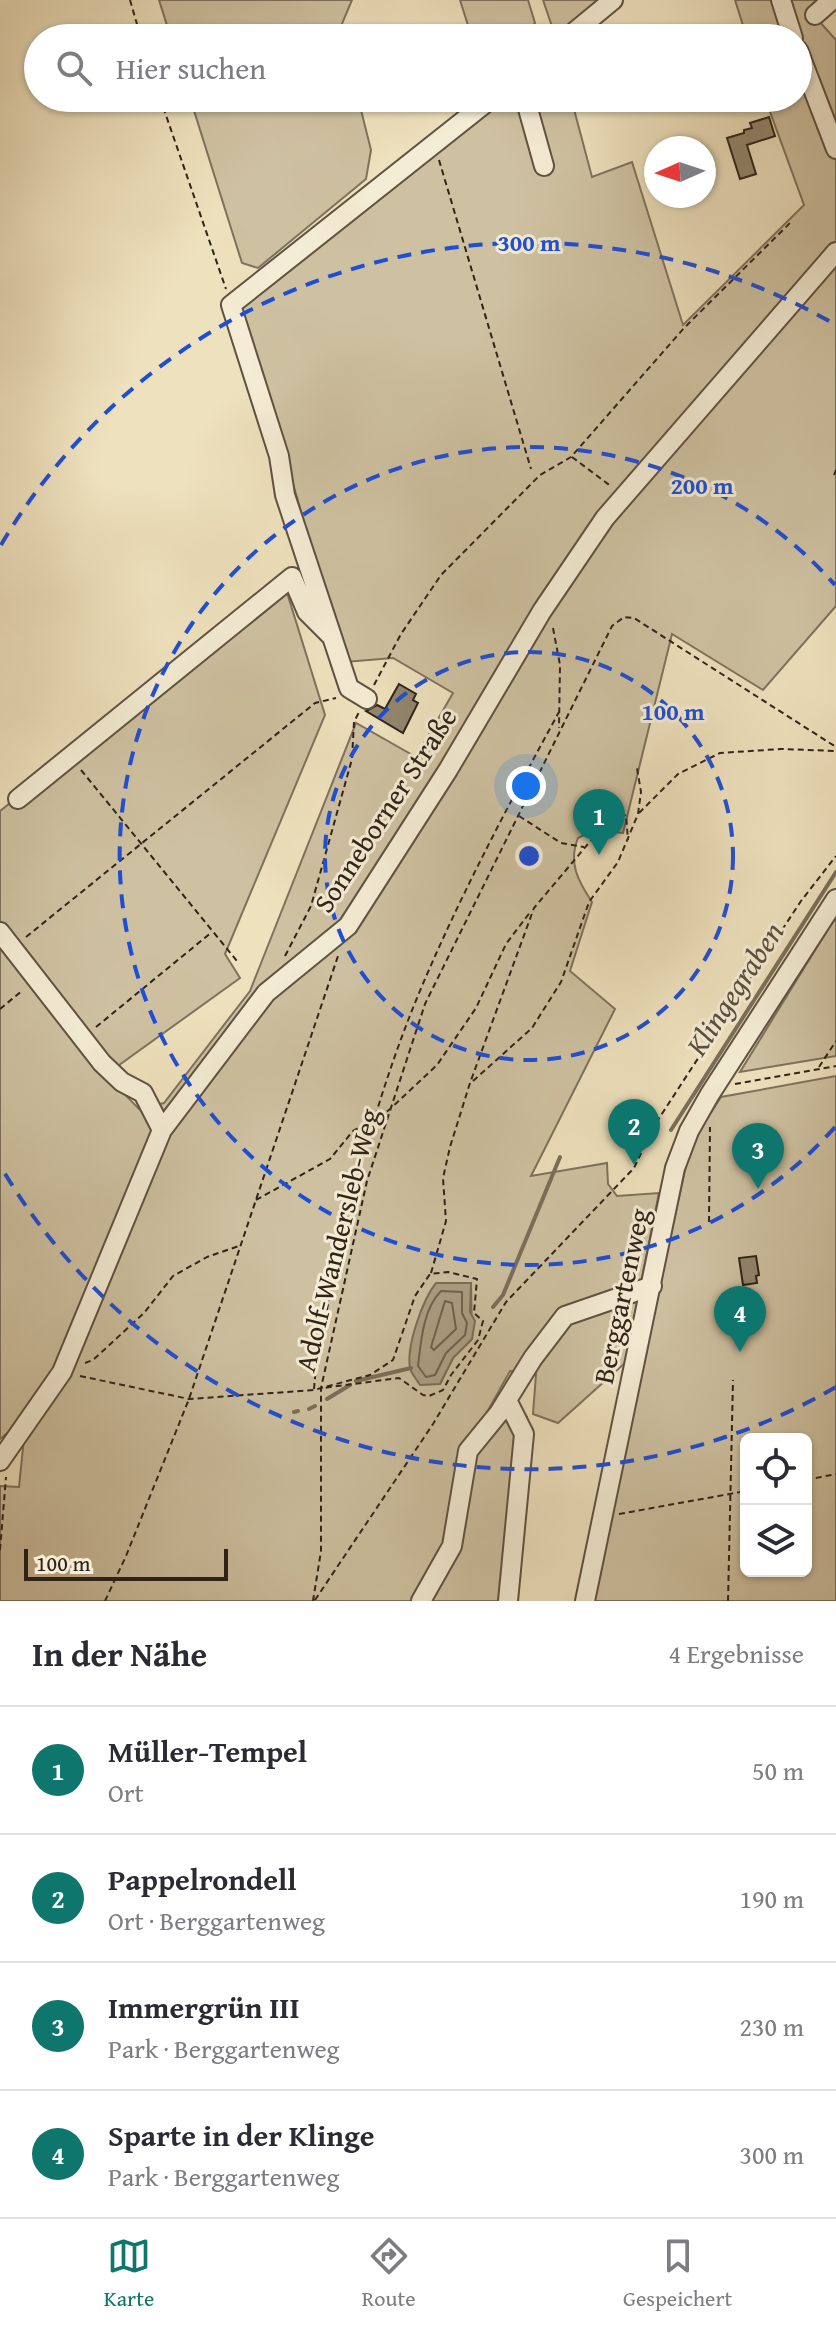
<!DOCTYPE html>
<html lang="de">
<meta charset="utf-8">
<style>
:root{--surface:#fff;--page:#f2f2f3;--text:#2b2b33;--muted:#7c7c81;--line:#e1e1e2;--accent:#0f766e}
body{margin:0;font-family:"Gentium Book Plus",serif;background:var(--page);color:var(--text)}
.controls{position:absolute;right:24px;bottom:24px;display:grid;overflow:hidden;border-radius:12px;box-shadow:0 2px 6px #0004}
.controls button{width:72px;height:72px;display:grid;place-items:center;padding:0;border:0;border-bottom:2px solid var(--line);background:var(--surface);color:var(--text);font:40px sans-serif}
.compass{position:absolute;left:644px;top:136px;width:72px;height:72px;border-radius:50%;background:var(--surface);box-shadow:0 2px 6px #0004;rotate:267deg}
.scale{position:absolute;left:24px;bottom:20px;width:204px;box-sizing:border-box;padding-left:8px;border:4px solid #2f2318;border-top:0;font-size:22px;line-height:28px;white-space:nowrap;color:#2f2318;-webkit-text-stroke:6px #f4ecd4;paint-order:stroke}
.you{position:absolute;left:526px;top:786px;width:28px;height:28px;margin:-20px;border:6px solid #fff;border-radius:50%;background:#1a73e8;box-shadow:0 0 0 12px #1a73e833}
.badge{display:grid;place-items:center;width:52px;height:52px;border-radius:50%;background:var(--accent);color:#fff;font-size:26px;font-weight:700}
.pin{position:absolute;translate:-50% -66px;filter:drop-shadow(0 2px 4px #0008)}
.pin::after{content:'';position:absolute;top:42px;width:28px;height:24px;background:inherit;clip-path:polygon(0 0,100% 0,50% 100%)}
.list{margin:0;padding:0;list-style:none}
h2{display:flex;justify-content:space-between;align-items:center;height:104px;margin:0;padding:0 32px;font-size:34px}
h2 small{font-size:26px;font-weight:400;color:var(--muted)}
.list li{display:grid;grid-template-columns:52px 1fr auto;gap:24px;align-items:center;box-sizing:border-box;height:128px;padding:0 32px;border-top:2px solid var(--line)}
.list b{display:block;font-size:30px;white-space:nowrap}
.list p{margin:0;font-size:26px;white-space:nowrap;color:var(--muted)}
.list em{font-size:26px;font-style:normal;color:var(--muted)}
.icon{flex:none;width:44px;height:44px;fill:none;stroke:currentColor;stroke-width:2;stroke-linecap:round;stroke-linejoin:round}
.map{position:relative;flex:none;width:836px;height:1601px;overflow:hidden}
.search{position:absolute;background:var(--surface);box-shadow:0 2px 6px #0004;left:24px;right:24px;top:24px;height:88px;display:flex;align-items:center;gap:20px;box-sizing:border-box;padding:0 28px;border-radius:44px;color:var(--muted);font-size:30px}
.sheet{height:616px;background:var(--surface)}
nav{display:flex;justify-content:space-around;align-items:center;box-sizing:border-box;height:112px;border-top:2px solid var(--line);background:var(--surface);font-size:22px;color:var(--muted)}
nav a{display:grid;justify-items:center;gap:4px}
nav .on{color:var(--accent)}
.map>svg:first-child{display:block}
.green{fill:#cec1a1;stroke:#7e725c;stroke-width:2;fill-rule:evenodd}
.water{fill:#ada085;stroke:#7b6e59;stroke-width:2}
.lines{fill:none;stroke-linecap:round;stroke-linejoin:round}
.shore{stroke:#6e624e;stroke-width:2}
.stream{stroke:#7b6e59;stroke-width:4}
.building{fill:#92866e;stroke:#2f2318;stroke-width:2}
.minor-casing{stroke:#5f5241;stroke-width:22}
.path{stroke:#2f2318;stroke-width:2;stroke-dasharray:6 4;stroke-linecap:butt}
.minor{stroke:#f4ecd4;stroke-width:18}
.ring{fill:none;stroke:#1d4ed8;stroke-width:4;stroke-dasharray:14 10}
.labels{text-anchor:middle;stroke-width:6;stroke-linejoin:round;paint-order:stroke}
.street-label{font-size:28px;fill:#2f2318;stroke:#f4ecd4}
.water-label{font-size:30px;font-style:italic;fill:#5b4f3e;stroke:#f4ecd4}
.centre{fill:#1d4ed8;stroke:#f4ecd4;stroke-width:4}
.ring-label{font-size:24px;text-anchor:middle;font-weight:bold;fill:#1d4ed8;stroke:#f4ecd4;stroke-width:6;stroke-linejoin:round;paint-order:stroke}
</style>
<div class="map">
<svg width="836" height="1601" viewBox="0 0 836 1601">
<rect width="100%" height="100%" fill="#eee1bd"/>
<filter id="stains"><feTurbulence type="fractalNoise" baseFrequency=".0025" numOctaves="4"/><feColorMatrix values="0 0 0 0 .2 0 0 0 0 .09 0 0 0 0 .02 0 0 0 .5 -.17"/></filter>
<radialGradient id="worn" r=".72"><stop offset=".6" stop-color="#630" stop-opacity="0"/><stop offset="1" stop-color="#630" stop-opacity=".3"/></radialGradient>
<!-- green -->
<path class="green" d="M159,0h193l-11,26 3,12h-173z
M460,0h68l7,23 -14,15h-49z
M543,0h59l-46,38z
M735,0h87l-12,11 26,29v566l-73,84 -91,-56 -49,199 -29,-3 -16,8c-10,25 0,43 14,64l-22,69 45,38 -84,167 76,-13 1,21 9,12 42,-3 -34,170 -67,60 -25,-9 3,-40 -26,-3 -34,61 13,-8 38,-7 -16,184h-511v-115l19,1 7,-69 -26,21v-628l284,-228 41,132 -100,239 15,24 -125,90 -17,-1 41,42 25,-6 86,-112 106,-268 60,34 37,-64 -60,-35 -48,4 -104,-356 266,-208h64l21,79 40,-15 51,163 121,-120 -39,-107h33v-60h-51zM471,1283l1,56 -19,19 -13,26z
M190,98h168l13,52 -5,29 -108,89 -16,-5z
M836,916v140l-96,16z
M836,1076v525h-246l101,-458 30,-46zM746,1439h60v132h-60z"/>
<!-- water -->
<path class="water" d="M436,1283h35l-1,29 5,9 -3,18 -19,19 -13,26 -20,1c-3,-5 -9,-12 -10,-17 -4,-22 13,-69 26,-85z"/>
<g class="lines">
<!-- shore -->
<path class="shore" d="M441,1291l21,1v21l5,10 -2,12 -19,18 -11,22 -9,2 -8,-11c3,-24 5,-57 23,-75z
M445,1301l7,2 4,26 -22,21 -3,-3z"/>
<!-- stream -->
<path class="stream" d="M671,1130l165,-258
M493,1307l10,-12 57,-138
M356,1381l55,-13
M327,1399l23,-14
M309,1409l6,-3
M294,1412l4,-1"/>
</g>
<!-- building -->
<path class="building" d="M769,117l6,19 -28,9 9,29 -16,5 -13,-41 17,-5v-3l8,-2 -2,-5z
M399,684l17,10 -3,6 5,3 -15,30 -37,-22 11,-6 8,4z
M756,1256l3,19 -3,1 1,7 -14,2 -4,-27z"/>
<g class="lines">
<!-- minor casing -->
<g class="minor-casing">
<path id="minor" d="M781,0l12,38
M815,15l17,-15
M567,38l46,-38
M798,50l38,99
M525,98l19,68
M367,699l-18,-11 -64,-193 -6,-39 -48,-151 261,-207
M18,799l274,-222 15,35 23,23
M0,932l102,131 20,19 21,11 19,37
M507,1400l17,34 -16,167
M0,1461l62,-89 100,-242 104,-137 82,-67 100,-156 94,-159 63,-93 231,-266
M421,1601l31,-55 16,-95 31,-38 34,-55 32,-42 87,-30
M585,1601l90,-433 14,-37 21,-37 126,-195"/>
</g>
<!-- path -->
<path class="path" d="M130,0l11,38
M160,98l66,191
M439,160l92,309
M572,457l40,30
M834,475l2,-5
M553,628l7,37 -1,63
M374,685l27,-51 40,-59 99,-100 31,-18 113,-129 108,-107
M81,770l156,191
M639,813l39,-39 42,-21 61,-4 55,2
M519,816l42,27 23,4
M26,937l289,-234 21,-5
M285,956l26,-50 41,-147 2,-37 5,-10
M0,1009l23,-19
M96,1027l116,-95
M819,1067l17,-26
M473,1081l59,-53 29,-46 28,-80 29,-40 20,-48 3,-22 -4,-24
M735,1084l101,-18
M256,1200l74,-41 23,-28 36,-21 48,-45 39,-57 30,-64 25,-33
M709,1222l1,-95
M431,1273l15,-52 -3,-43 7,-31 20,-64 64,-175 75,-89 17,-4 2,25
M85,1363l8,-3 51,-47 29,-37 34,-19 32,-11
M80,1376l109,23 125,-9 7,-2 49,-13 23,-15 22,-64 15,-22 18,-2 29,7 -3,34 9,8 -5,19 -27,35 -8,15 -14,6 -6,-1 -24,-17 -76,10
M314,1389c3,-42 14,-83 23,-125 20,-90 45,-181 80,-266 41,-99 92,-194 143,-288
M806,1480l30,-6
M619,1514l127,-23
M0,1550l6,-73
M315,1600l118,-176 73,-122 128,-134 20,-42 97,-149 50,-76 35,-45
M105,1601l21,-45 63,-157 149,-443
M313,1601l8,-50v-163l46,-207 58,-177 187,-378 12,-9 10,1 202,129
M728,1601l5,-221"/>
<!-- minor -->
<use href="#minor" class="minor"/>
</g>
<!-- distance rings -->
<g class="ring">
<circle cx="529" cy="856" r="204"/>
<path d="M835 1127A409 409 0 1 1 835 585"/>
<path d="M836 1387A613 613 0 0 1 1 1167M1 545A613 613 0 0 1 836 325"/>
</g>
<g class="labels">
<!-- street labels -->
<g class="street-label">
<text transform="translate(385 810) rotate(-57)" y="10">Sonneborner Straße</text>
<text transform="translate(337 1240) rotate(-76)" y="10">Adolf-Wandersleb-Weg</text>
<text transform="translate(621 1296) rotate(-78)" y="10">Berggartenweg</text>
</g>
<!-- water labels -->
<g class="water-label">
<text transform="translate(735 989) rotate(-57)" y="10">Klingegraben</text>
</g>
</g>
<circle cx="529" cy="856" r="12" class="centre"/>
<g class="ring-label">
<text x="529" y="251">300 m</text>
<text x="702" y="494">200 m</text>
<text x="673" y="720">100 m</text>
</g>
<rect width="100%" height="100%" filter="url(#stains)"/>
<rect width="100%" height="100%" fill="url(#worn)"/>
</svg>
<div class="controls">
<button><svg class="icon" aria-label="locate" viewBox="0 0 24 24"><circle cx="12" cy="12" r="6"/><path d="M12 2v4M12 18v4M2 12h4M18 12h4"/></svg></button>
<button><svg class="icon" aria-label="layers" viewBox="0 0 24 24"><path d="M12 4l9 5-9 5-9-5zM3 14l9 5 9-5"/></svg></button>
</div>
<svg class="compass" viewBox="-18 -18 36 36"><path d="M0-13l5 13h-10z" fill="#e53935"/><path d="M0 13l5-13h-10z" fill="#7c7c81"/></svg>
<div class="scale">100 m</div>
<div class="you"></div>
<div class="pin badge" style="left:599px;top:855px">1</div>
<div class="pin badge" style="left:634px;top:1165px">2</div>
<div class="pin badge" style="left:758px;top:1189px">3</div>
<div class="pin badge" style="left:740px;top:1352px">4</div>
<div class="search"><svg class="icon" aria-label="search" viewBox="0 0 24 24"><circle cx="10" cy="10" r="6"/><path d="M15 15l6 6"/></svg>Hier suchen</div>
</div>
<section class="sheet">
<h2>In der Nähe<small>4 Ergebnisse</small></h2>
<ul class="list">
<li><span class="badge">1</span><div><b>Müller-Tempel</b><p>Ort</p></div><em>50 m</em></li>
<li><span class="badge">2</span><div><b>Pappelrondell</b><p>Ort · Berggartenweg</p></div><em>190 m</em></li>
<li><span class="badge">3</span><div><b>Immergrün III</b><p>Park · Berggartenweg</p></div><em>230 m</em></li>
<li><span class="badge">4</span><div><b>Sparte in der Klinge</b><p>Park · Berggartenweg</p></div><em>300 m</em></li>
</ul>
</section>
<nav>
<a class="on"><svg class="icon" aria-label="map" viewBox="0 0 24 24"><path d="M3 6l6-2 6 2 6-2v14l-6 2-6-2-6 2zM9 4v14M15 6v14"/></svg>Karte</a>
<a><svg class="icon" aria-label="directions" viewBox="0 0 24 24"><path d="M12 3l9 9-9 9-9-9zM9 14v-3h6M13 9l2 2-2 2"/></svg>Route</a>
<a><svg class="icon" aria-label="saved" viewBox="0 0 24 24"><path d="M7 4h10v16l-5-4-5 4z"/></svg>Gespeichert</a>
</nav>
